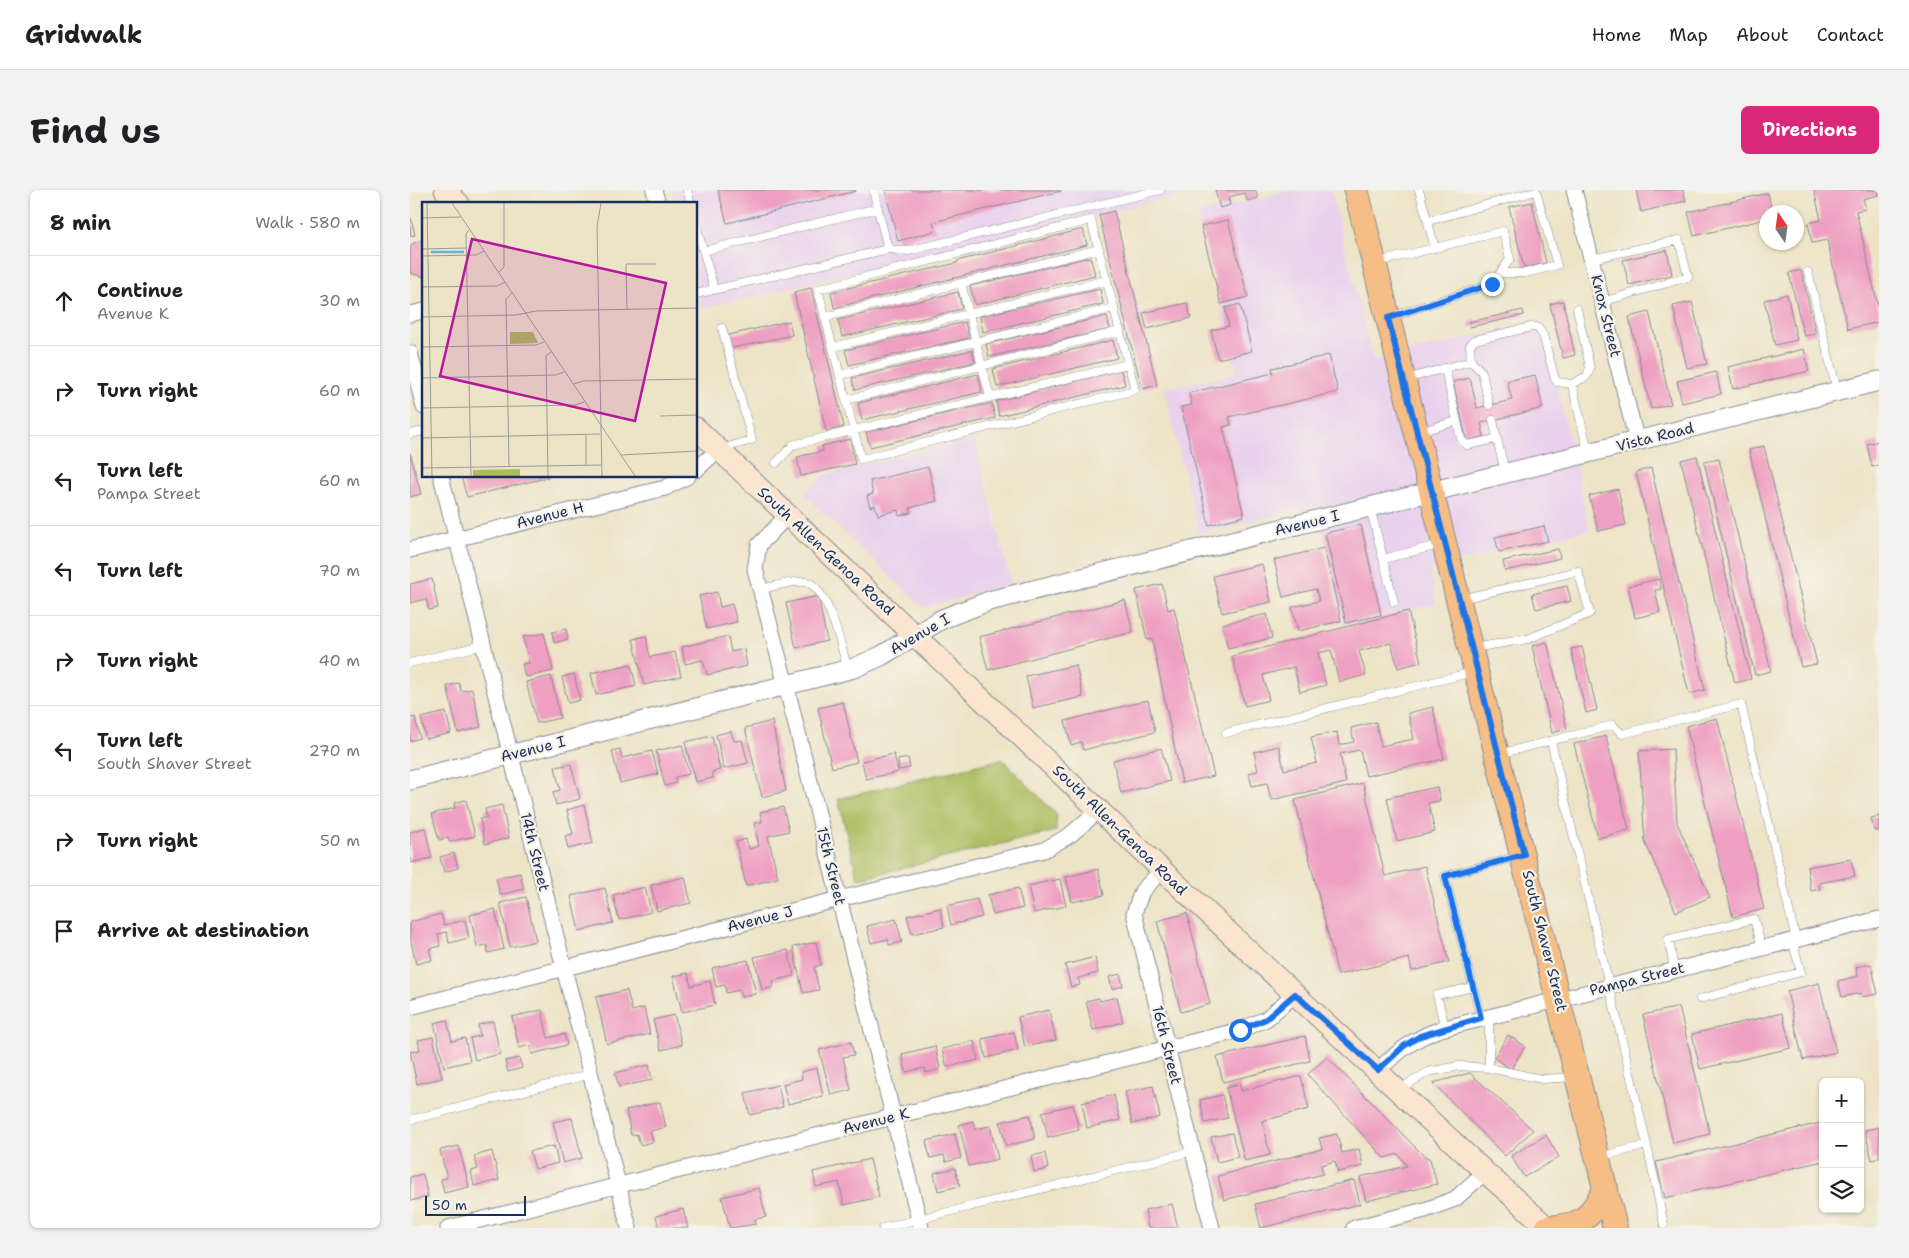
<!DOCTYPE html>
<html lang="en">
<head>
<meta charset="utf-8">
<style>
  :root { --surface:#fff; --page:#f2f2f2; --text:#202124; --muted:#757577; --line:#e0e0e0; --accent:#db2777 }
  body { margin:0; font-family:"Shantell Sans",sans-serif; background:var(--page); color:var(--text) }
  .controls { position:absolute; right:15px; bottom:15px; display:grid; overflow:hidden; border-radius:8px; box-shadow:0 1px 4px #0004 }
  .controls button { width:45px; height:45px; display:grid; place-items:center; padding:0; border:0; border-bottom:1px solid var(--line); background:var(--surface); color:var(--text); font:25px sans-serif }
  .compass { position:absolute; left:1349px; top:15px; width:45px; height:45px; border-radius:50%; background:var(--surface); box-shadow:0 1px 4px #0004; rotate:347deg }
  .scale { position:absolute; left:15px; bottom:12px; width:101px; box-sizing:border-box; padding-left:5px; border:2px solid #1b2f5e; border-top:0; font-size:14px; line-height:18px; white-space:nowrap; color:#1b2f5e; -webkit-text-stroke:4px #f7f3e8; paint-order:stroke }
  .stop { position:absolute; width:15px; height:15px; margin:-11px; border:4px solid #1a73e8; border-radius:50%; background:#fff }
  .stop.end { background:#1a73e8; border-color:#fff; box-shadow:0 1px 5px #0008 }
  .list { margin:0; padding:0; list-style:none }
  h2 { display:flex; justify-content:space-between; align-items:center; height:65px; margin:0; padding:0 20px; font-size:21px }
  h2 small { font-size:16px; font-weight:400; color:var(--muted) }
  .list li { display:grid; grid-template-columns:32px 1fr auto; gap:15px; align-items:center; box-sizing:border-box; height:90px; padding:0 20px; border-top:1px solid var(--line) }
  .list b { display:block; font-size:19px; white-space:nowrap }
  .list p { margin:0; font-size:16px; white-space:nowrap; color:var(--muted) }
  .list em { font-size:16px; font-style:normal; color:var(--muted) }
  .icon { flex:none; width:28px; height:28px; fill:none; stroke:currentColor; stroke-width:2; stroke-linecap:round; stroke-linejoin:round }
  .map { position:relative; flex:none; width:1469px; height:1038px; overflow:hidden; border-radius:8px }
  header { display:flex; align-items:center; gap:30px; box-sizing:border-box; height:70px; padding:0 25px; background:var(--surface); border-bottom:1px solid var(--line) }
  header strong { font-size:24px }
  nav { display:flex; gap:28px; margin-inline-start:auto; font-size:18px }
  .intro { display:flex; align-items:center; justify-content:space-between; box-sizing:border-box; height:120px; padding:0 30px }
  h1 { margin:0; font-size:35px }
  .button { padding:12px 22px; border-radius:8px; background:var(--accent); color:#fff; font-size:18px; font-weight:700 }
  main { display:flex; gap:30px; padding:0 30px }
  aside { flex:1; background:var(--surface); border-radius:8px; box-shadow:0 1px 4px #0004 }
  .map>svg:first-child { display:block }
  .built { fill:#e9d1ed }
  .garden { fill:#acbc5f; stroke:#64765e }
  .building { fill:#efa0c2 }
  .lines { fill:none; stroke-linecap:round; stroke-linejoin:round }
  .service-casing { stroke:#848a92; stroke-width:9 }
  .minor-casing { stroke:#848a92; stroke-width:17 }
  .tertiary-casing { stroke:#848a92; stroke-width:21 }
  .secondary-casing { stroke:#848a92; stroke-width:23 }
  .primary-casing { stroke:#848a92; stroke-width:26 }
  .service { stroke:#fff; stroke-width:8 }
  .minor { stroke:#fff; stroke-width:15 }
  .tertiary { stroke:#fff; stroke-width:19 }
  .secondary { stroke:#fbe5cf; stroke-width:21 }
  .primary { stroke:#f6be87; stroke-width:24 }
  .route { stroke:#1a73e8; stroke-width:6 }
  .labels { text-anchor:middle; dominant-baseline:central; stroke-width:4.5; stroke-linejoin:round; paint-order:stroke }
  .street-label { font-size:15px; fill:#1b2f5e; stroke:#f7f3e8 }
  .inset-river { fill:none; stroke:#64b3de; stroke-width:2.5 }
  .inset-road { fill:none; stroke:#999c9d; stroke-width:1 }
  .view { fill:#b5179e; fill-opacity:0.15; stroke:#b5179e; stroke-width:2.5 }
  .inset-edge { fill:none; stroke:#1b2f5e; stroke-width:2.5 }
</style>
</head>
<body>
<header>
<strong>Gridwalk</strong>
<nav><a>Home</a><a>Map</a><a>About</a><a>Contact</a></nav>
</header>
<div class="intro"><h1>Find us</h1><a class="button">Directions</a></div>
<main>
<aside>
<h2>8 min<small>Walk · 580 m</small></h2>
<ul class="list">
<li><svg class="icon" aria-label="ahead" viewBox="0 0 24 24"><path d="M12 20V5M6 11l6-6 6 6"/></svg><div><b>Continue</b><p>Avenue K</p></div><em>30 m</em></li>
<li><svg class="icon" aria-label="right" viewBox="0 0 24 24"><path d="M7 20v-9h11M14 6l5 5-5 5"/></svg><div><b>Turn right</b></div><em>60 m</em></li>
<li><svg class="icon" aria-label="left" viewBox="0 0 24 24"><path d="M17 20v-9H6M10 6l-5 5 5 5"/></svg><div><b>Turn left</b><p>Pampa Street</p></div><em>60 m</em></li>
<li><svg class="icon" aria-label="left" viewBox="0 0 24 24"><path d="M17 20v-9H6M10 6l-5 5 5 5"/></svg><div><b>Turn left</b></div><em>70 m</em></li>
<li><svg class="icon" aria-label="right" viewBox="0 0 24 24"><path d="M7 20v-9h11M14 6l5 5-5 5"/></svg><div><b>Turn right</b></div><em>40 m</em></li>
<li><svg class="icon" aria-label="left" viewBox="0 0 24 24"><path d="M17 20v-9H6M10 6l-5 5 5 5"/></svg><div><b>Turn left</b><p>South Shaver Street</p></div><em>270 m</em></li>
<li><svg class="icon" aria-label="right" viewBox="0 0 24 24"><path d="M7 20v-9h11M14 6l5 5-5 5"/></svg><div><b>Turn right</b></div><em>50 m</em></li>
<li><svg class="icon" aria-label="arrive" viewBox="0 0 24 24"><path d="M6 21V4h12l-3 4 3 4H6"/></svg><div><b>Arrive at destination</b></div></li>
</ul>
</aside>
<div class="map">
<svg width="1469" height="1038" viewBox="0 0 1469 1038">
  <rect width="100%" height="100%" fill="#f7f3e8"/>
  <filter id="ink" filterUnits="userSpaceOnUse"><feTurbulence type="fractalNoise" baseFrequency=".02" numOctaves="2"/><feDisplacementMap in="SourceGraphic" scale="10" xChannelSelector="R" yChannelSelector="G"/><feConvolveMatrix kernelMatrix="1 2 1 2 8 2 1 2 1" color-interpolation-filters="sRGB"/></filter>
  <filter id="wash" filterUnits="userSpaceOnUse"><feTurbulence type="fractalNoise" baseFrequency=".0096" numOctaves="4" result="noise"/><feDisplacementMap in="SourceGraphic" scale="20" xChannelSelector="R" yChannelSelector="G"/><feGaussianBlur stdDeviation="1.12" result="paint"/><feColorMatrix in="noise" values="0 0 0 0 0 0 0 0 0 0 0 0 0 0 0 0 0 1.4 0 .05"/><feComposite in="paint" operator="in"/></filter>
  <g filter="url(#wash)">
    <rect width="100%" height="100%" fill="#ede4c7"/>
    <path class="built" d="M262,0H793L290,119L286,101V14H265Z
      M883,0H921L963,171L1132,130L1180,339L1019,379L1026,414L933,435L907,316L789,343L754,199L827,183L788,24Z
      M564,248L601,393L514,418L394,304L414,285Z"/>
    <path class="garden" d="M592,569L647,625L646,641L448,689L428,609Z"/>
    <g id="blocks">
      <path class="building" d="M308,0H446V1L317,33Z
        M475,0H651V1L523,32L525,41L488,51Z
        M805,0H845L848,8L837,11L835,3L818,7L820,15L810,18Z
        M1226,0H1273L1276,11L1231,22Z
        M1404,0H1469V5L1453,9L1456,19L1446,21L1469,120V132L1438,139L1417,50L1402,53L1398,33L1411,30Z
        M1358,3L1362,22H1356V29L1284,46L1278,22Z
        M1122,12L1136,73L1114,78L1099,17Z
        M704,21L747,195L732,199L689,25Z
        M1,28L5,45L0,46V29Z
        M818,30L838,107L811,114L791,36Z
        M673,39L677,55L424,118L421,102L547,73V71Z
        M8,51H14V87L0,83V56Z
        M1257,60L1262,85L1219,95L1213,70Z
        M680,67L685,85L565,115L560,96Z
        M1391,80L1406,144L1394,146L1379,83Z
        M401,98L434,237L416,241L384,102Z
        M690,99L693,114L573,142L570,126Z
        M548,102L552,119L432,147L428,130Z
        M1377,104L1387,150L1365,155L1354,110Z
        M1153,111L1165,165L1153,168L1140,114Z
        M1282,112L1297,174L1277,178L1263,116Z
        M777,113L781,128L737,139L733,123Z
        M830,114L842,161L808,169L801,140L819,136L815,118Z
        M1113,120L1114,125L1060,137L1059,132Z
        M1239,122L1261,214L1241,219L1219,127Z
        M697,126L700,139L579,167L576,154Z
        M379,131L382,145L318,159L315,146Z
        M555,132L559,148L439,175L435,160Z
        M703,150L707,168L587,197L583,179Z
        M1394,159L1399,181L1323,199L1318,177Z
        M562,160L565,172L445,200L442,188Z
        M919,165L928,202L819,227L821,235L813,237L834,326L799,335L771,217L782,215L779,203L863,183L862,178Z
        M711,180L715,195L589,226L586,211Z
        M1306,182L1311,204L1272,213L1267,191Z
        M568,184L572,202L452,230L448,213Z
        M1125,185L1133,218L1071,233L1074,247L1057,251L1043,192L1060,188L1067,218L1102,210L1097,191Z
        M582,213L585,228L460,257L456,242Z
        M440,249L445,274L391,286L387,267L413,261L412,256Z
        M1469,251V275L1462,277L1457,254Z
        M1354,256L1407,474L1391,477L1339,260Z
        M0,263L11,304L0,307Z
        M1287,266L1341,489L1325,493L1271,270Z
        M1309,269L1361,481L1345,485L1294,272Z
        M518,277L527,311L500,318L501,323L489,326L488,320L468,325L465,315L460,317L457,306L463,304L460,291Z
        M1241,278L1295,500L1279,504L1226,282Z
        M51,286H140V287L57,307Z
        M1208,299L1216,335L1188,341L1179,306Z
        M951,335L971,425L936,433L915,343Z
        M1134,336L1138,351L1089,362L1085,347Z
        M914,358L931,431L888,441L882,417L909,411L906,399L873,407L864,370Z
        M1148,359L1150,368L1095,381L1093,371Z
        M852,374L861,412L812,423L803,386Z
        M22,389L28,418L19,420L16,409L0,413V394Z
        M1249,389L1251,399L1245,400L1250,422L1225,428L1218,396Z
        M752,394L758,420L764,418L804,586L772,593L742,449L737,450L726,400Z
        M1157,396L1161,411L1126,419L1122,404Z
        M307,402L310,417L322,414L327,432L297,439L289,406Z
        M408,406L417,451L386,458L376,413Z
        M715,410L723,442L578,480L569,447Z
        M998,421L1011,472L988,478L981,453L949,461L956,485L929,492L921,460L908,463L916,495L890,502L884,477L853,485L859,510L835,516L822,466Z
        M857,424L862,448L818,458L812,434Z
        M156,439L158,449L144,453L142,442Z
        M134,443L143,481L115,487L112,474L119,473L113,447Z
        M236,446L240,467L265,462L271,486L234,495L223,449Z
        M318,446L321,462L334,459L337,476L297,485L293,470L275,474L272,457Z
        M1137,452L1157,539L1142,543L1122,456Z
        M1172,457L1187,520L1176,523L1161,459Z
        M221,474L226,496L186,505L181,483Z
        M666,475L673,507L623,518L616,486Z
        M164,484L170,510L158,513L152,487Z
        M141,486L150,528L127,533L116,492Z
        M49,493L51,501L62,499L71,537L48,543L37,496Z
        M738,510L745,542L673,560L671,552L661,555L655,531Z
        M433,512L447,572L422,578L408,518Z
        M1023,517L1034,569L956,586L950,560L930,564L936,593L861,610L857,593L842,596L839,583L848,581L844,562L869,556L874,580L907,573L901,547L927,542L929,555L944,552L941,538L966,532L971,556L1004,549L998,523Z
        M36,522L41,543L16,549L11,528Z
        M5,527L10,548L0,551V528Z
        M1307,528L1354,719L1323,727L1276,536Z
        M362,531L376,601L352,607L335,538Z
        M321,541L324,551L332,550L338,573L314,579L306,545Z
        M302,546L310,580L302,582L303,588L285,592L275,552Z
        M1196,546L1219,640L1188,648L1164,554Z
        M272,555L279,584L265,587L266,593L255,596L246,561Z
        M751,558L760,591L711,603L703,570Z
        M210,559L212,568L242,561L248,584L210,593L202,561Z
        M1263,559L1267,633L1300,707L1266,722L1235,652L1229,561Z
        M484,564L488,582L456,589L452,571Z
        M498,568L500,578L489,580L488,570Z
        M161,574L170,609L146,615L143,602L150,600L145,577Z
        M953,593L975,686L1015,676L1039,772L1002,781L999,768L928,785L885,610Z
        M1027,597L1030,611L1018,613L1025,642L987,651L977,608Z
        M56,610L65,646L39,652L38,647L29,650L22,624L45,618L44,613Z
        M92,615L99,648L75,654L70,629L77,627L75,619Z
        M174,615L183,653L158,659L155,646L163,644L157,620Z
        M373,617L379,641L358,646L368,688L336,696L326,652L336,649L339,659L349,656L344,633L352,632L350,622Z
        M1469,626V640L1464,641L1461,628Z
        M15,638L22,668L0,673V642Z
        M44,663L48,678L34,682L30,667Z
        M1441,669L1445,686L1409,693L1410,699L1401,701L1397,677Z
        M688,679L694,705L662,712L656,687Z
        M110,683L114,699L90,705L86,688Z
        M275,687L281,713L247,721L241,695Z
        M650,689L656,716L624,723L618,696Z
        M235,697L241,722L209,730L203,705Z
        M195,698L203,733L169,741L161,706Z
        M608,698L613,718L583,725L578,705Z
        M116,707L126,751L100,757L90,713Z
        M567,709L572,727L541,735L537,716Z
        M530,718L534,737L502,744L497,726Z
        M85,719L94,759L78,763L77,755L67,757L60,725Z
        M777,723L800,814L771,822L747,731Z
        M31,724L34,735L55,730L59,748L39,753L37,742L28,744L30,756L19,759L22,770L6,774L0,747V732Z
        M486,729L492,752L479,755L478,749L461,753L457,736Z
        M406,752L411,775L404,777L409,800L393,803L383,757Z
        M378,760L384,786L363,791L364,797L352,800L344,767Z
        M685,767L688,783L668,788L670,795L661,797L655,775Z
        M338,770L346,804L331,807L330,800L316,803L315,795L306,797L302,778Z
        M1461,774L1468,804L1452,807L1451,803L1432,807L1428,791L1448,786L1446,777Z
        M278,783L281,796L300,791L305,815L272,822L263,786Z
        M710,784L713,796L702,799L699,787Z
        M1409,793L1426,862L1393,870L1377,801Z
        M217,800L222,821L234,818L240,844L197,854L186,807Z
        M707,807L713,832L683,840L676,811L689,808L690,811Z
        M1269,817L1300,944L1263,953L1233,825Z
        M132,820L138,848L154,844L157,855L122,864L120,855L109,858L102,827Z
        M639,820L646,850L615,857L608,827Z
        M1372,823L1381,858L1290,879L1282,844Z
        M264,825L272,855L251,860L243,830Z
        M37,830L42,851L55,848L60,871L34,877L24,833Z
        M83,831L90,864L65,870L60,848L70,846L68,835Z
        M604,842L608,860L576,868L572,849Z
        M1098,845L1115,856L1101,879L1084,868Z
        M895,846L900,871L813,892L807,867Z
        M23,847L32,888L7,894L0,862L10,860L8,850Z
        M564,851L568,870L537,877L532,859Z
        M441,852L444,865L433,867L441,900L421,905L409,860Z
        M525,856L530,879L516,883L515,878L496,882L492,864Z
        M917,867L1013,965L1020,969L1027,994L956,1011L950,987L997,976L988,964L974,968L899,886L898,884Z
        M109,868L112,878L98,882L95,871Z
        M239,875L242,890L209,897L205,883Z
        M407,878L413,906L378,914L373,894L392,889L391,882Z
        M1060,883L1123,940L1095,966L1023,893Z
        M891,886L899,919L852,931L860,965L835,971L816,898L830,894L831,901Z
        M368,895L373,917L340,925L335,903Z
        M743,896L750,927L722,934L715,902Z
        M704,905L710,930L677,938L672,913Z
        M812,905L818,928L795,933L790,910Z
        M250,912L256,937L240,941L243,952L230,955L227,944L221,945L216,920Z
        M663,915L669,940L638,948L632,922Z
        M620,925L625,949L596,956L590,932Z
        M162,928L172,968L153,973L143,932Z
        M563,931L565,939L580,936L588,969L559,976L549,935Z
        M1410,933L1413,971L1255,1008L1246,972Z
        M1469,937V968L1462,970L1455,940Z
        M822,943L828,967L807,972L801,947Z
        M545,944L551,968L536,972L534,965L520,968L516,951Z
        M927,944L932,963L949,959L953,976L928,982L925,971L911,975L913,984L814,1010L808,986L912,959L909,948Z
        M1136,945L1149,967L1114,987L1101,966Z
        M49,956L59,997L34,1003L31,989L37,988L30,960Z
        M144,956L148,973L125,979L120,961Z
        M82,961L89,990L64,996L61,981L68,979L64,966Z
        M635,963L638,979L624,982L621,966Z
        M460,969L469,1007L434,1015L429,992L406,997L403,982Z
        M545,978L550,996L528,1001L524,983Z
        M13,984L18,1007L0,1011V987Z
        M944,990L950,1014L851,1038L845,1014Z
        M349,998L356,1027L345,1029L346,1034L320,1038L312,1007Z
        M762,1014L768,1038H738L735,1020Z
        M273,1019L278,1038H249L246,1026Z"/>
    </g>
  </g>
  <g filter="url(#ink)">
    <use href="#blocks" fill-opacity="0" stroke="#848a92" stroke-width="1"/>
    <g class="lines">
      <g class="service-casing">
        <path id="service" d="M277,0L281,14
          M463,0L478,59
          M1009,0L1025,58
          M681,30L725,200L451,269L408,99Z
          M1018,31L1126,1L1147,75L1115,83H1090
          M286,35L304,99
          M293,61L468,18
          M1181,69L1269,50L1278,87L1192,112
          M968,72L1093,41L1100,69L1082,94L980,127
          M1398,82L1427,201
          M551,93L580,207
          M286,104L478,59L498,61L750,0
          M1167,119L1180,178L1177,186L1162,194L1178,261
          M415,127L689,59
          M423,157L697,90
          M1061,171L1072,182L1079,215
          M1035,178L1051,249L1057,255L1087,249L1095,282
          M430,185L704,118
          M996,189L1061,171L1060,155L1065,150L1121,137H1127L1133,145L1145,189L1147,192L1162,194
          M436,210L710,141
          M1083,230L1087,249
          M1008,242L1047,231
          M0,244L14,241
          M311,259L342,250L312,138
          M366,273L383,255L718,174
          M960,317L984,412
          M973,369L1032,354
          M350,399C364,397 382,390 396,392C418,396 432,460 438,480
          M1051,409L1168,381L1180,423L1118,449L1063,458
          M0,473L73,455
          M816,543L1063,482
          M1141,551L1237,955L1189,967
          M1089,564L1203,535L1212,544L1331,514L1386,750
          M1264,780L1259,749L1344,729L1352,758
          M1290,809L1391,782L1382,750
          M1079,826V878
          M1071,828L1035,686L1109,666
          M1035,838L1027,805L1063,797
          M990,899L1018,882L1049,876L1079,878L1132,889L1164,887
          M0,930L181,884
          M1237,955L1254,1035
          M473,1038L784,961"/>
      </g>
      <g class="minor-casing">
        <path id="minor" d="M244,0L248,14
          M1164,0L1227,252
          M0,124L14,121
          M0,163L14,217
          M286,280L309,259
          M31,286L219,1038
          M378,325L349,355L345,379L376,495L511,1038
          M0,360L255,298L278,286
          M752,680L732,701L724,723L802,1038
          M0,817L429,709L634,660L660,645L689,620
          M968,880C988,862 1004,848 1031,839L1469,729
          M38,1038L830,840L856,829L885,804
          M944,1038L1015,1020L1045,1009L1075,982"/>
      </g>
      <g class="tertiary-casing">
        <path id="tertiary" d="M0,590L444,478L471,466L532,429L579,411L1469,191"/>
      </g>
      <g class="secondary-casing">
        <path id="secondary" d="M35,0L49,14
          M286,238L752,680L1075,982L1138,1038"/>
      </g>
      <g class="primary-casing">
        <path id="primary" d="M946,0L1205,1038
          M1137,1038C1176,1035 1176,1030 1196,999"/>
      </g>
      <use href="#service" class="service"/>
      <use href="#minor" class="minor"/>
      <use href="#tertiary" class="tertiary"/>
      <use href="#secondary" class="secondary"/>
      <use href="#primary" class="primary"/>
    </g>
  </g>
  <g class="lines" filter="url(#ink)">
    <path class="route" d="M830,840L856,829L885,804L968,880L994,856L1010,846L1071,828L1035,686L1114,665L978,128L1082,94"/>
  </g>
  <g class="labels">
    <g class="street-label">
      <text transform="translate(1196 126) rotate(76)">Knox Street</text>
      <text transform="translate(1245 247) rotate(-14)">Vista Road</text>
      <text transform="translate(140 325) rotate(-14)">Avenue H</text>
      <text transform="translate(897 333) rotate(-14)">Avenue I</text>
      <text transform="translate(416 361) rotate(43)">South Allen-Genoa Road</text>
      <text transform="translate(510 444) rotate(-30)">Avenue I</text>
      <text transform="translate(123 559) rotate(-14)">Avenue I</text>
      <text transform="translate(710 640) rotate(44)">South Allen-Genoa Road</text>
      <text transform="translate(125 662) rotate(76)">14th Street</text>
      <text transform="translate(421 676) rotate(76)">15th Street</text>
      <text transform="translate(350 729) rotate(-14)">Avenue J</text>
      <text transform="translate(1135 751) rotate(76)">South Shaver Street</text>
      <text transform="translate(1227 789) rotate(-14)">Pampa Street</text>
      <text transform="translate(757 855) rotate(76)">16th Street</text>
      <text transform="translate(466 931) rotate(-14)">Avenue K</text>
    </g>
  </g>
  <g transform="translate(12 12)">
    <rect width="275" height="275" fill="#ede4c7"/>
    <path d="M88,130H111L116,141L88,142ZM98,267V274H51V268Z" fill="#acbc5f"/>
    <path class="inset-river" d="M9,50H42"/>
    <path class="inset-road" d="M5,1L10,274M30,1L213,274M179,1L175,25L180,274M0,16L39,15M47,28L44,32L49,274M0,47L44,46M0,54L54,53L62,49M76,71L82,65V1M0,85L75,84L83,80M205,107L204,62H234M0,115L94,113L114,109L275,106M0,145L114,143L122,140M0,176L134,173L142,170M152,182L161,179L275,177M0,206L153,203L162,200M238,214L275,213M164,233V263M0,236L178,232M199,253L275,249M87,264L84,97L90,91M0,266L179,263M126,274L124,154L129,150"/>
    <path class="view" d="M50,37L244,81L213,219L18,174Z"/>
    <rect width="275" height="275" class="inset-edge"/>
  </g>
</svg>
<div class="controls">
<button>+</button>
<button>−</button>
<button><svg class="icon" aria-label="layers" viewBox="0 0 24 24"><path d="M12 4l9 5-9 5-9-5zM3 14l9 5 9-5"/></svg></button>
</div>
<svg class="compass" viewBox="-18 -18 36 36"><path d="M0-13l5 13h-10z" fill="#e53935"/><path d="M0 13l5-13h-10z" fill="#757577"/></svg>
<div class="scale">50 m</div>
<div class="stop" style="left:830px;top:840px"></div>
<div class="stop end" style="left:1082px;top:94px"></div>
</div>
</main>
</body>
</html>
